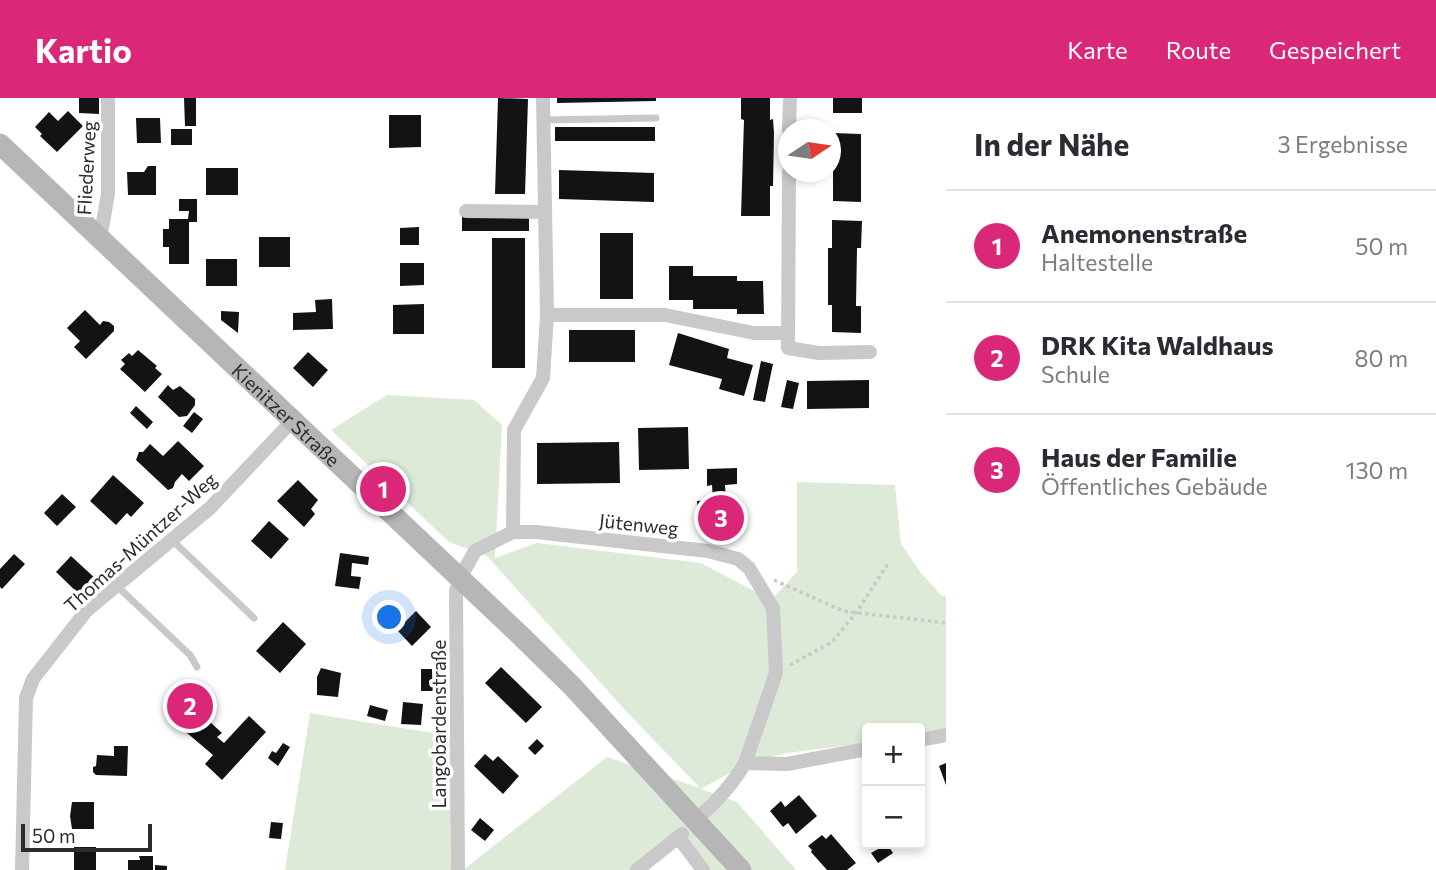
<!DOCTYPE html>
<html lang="de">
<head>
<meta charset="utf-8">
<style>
  :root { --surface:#fff; --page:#f2f2f3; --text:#2b2b33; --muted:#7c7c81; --line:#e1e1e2; --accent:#db2777 }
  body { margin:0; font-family:Commissioner,sans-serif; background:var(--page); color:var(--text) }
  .controls { position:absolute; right:21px; bottom:21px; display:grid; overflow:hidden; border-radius:7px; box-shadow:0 4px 10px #0003 }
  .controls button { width:63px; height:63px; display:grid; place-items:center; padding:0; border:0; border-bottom:2px solid var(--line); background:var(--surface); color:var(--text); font:35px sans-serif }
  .compass { position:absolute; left:778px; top:21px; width:63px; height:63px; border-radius:50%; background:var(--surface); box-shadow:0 4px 10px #0003; rotate:77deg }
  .scale { position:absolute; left:21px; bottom:18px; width:131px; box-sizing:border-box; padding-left:7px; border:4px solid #2c2c2c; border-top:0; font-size:19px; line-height:24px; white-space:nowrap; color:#2c2c2c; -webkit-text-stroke:5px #fff; paint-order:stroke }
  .you { position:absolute; left:390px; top:520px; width:24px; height:24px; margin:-18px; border:5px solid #fff; border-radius:50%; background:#1a73e8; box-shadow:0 0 0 10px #1a73e833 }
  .badge { display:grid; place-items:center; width:46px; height:46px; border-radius:50%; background:var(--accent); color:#fff; font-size:23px; font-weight:700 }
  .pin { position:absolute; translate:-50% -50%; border:4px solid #fff; box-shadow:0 2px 7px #0006 }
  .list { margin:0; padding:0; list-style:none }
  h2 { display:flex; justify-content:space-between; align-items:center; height:91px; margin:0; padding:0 28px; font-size:30px }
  h2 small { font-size:23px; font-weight:400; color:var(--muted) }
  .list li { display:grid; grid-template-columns:46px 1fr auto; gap:21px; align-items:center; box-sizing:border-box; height:112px; padding:0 28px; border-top:2px solid var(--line) }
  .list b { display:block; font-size:26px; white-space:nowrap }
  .list p { margin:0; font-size:23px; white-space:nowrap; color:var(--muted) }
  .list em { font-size:23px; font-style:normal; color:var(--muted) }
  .map { position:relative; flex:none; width:946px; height:772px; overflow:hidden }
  header { display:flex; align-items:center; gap:42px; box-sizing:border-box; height:98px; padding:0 35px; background:var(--accent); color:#fff }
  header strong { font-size:33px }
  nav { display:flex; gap:38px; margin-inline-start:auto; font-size:24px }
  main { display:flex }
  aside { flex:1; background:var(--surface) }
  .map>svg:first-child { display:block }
  .green { fill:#ddead8 }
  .building { fill:#131313 }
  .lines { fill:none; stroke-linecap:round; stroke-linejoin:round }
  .path { stroke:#c9c9c9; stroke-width:3.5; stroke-dasharray:3.5 3.5; stroke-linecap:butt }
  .lane { stroke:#c9c9c9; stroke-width:7 }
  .street { stroke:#c9c9c9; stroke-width:14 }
  .secondary { stroke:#b6b6b6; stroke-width:21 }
  .labels { text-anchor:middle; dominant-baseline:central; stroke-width:7; stroke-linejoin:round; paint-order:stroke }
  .street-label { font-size:19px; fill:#2c2c2c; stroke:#fff }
</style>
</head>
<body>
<header>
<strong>Kartio</strong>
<nav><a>Karte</a><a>Route</a><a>Gespeichert</a></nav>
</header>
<main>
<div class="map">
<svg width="946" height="772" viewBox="0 0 946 772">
  <rect width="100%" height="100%" fill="#fff"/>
  <path class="green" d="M387,297L474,302L502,327L495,460L537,445L701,465L771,502L797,474V384L895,387L901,446L921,475L942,498H946V634L920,637V630H867V645L787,655L749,664L701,691L737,704L796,772H703L679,740L637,772H463L607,659L700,690L625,612L487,458L449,444L331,332Z
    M310,615L457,639L458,772H285Z"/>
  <path class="building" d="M79,0H99V16L79,15Z
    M184,0H196V28H185Z
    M498,0L528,1L525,96H495Z
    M557,0H656V3L557,5Z
    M741,0H770V22L773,21L774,35L773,88H770V118H741L744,22L741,21Z
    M833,0H862V15H833Z
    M68,13L83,28L57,54L40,38L42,36L35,29L49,14L58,23Z
    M389,17H421V49L389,50Z
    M136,20H160L161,45H137Z
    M555,29H655V43H555Z
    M171,31H192V47H171Z
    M833,35L861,36V104L833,103Z
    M148,68H156V97H128L127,74H144Z
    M206,70H238V97H206Z
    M559,72L654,75V104L559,101Z
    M179,101H197V124H189V166H169V149H163V131H169V121H188L189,113H179Z
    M462,118L529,119V133H462Z
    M832,122L862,123L861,150H857L856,208H861V235L832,234V207H828V150H832Z
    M419,129V147H400V130Z
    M600,135H633V201H600Z
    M259,139H290V169H259Z
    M492,140H525V270H492Z
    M206,161H237V188H206Z
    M400,165H424V187L400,188Z
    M669,168H693V178H737V183H763L764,216H737V211H693V202H669Z
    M332,201L333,231L293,232V215L316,214L315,202Z
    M424,206V236H393V207Z
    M85,212L100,227L103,223L109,224L114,228V233L86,261L74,249L80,243L67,230Z
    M221,213L239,214L238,235L221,222Z
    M569,232H635V264H569Z
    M678,235L729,251L727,260L753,267L744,298L719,291L722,281L669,267Z
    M138,252L157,268L155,270L162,276L145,294L120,271L125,266L121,262L129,255L132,258Z
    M308,254L328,272L313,289L293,270Z
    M761,263L773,266L765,304L753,302Z
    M787,282L799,285L793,311L781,309Z
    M869,282V310L807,311V283Z
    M168,287L173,292L180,288L195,301V307L187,318L179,319L158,299Z
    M136,308L153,324L147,331L130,315Z
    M194,314L203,321L192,335L183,328Z
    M688,329L689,371L639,372L638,330Z
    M178,343L204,368L189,383L182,376L175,384L173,390L168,392L136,362L139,354H143L150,346L163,358Z
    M619,344L620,385L537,386V345Z
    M737,370V386L725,387L726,402L732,401L733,434L699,435L697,403L713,402L712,387L707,388V371Z
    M113,377L144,405L131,419L127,415L116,427L90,403Z
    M298,382L318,402L311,411L315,416L304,429L277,403Z
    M62,396L76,409L57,428L44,415Z
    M269,423L289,441L271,461L251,443Z
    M340,455L369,459L368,467L352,465L351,478L361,479L359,491L335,488Z
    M14,456L25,466L2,491L0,489V471Z
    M71,458L97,482L81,498L56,474Z
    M416,513L431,529L412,548L397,532Z
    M283,524L306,546L280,575L256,553Z
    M501,569L542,609L526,625L485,585Z
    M321,570L341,575L338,599L317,597V579Z
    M421,571H432L433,593H421Z
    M403,604L423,606L421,627L401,626Z
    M370,607L388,612L385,623L367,618Z
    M196,611L222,635L217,639L224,645L249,618L266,634L222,682L205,666L213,657L180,629Z
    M537,641L544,648L535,657L528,650Z
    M283,645L290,649L278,668L268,660L272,653L276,655Z
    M114,648H128L127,678L96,677L93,674V669L96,668L97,657L114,658Z
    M485,656L493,663L498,658L519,678L503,696L474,668Z
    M946,665V687L939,668Z
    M799,697L817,718L796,736L788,725L783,729L770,713L781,703L785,709Z
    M72,704H94V731H72L70,718Z
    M480,720L494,732L485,743L471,732Z
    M271,724L283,725L281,741L269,740Z
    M831,736L856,765L847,772H827L811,754L812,752L808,748L822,737L826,741Z
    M887,746L893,755L878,765L871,755Z
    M74,749H96V772H74Z
    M139,758H153V772H128V762H140Z
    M155,767L167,768V772H155Z"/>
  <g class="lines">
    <path class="path" d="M774,482L843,513L946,525
      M790,567L832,544L856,515L889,464"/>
    <path class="lane" d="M544,22L656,20
      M172,442L254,520
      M117,488L190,557L197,569"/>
    <path class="street" d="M789,32L790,0
      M789,74L788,250L819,255L870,254
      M466,113L545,114
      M100,141L108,96V0
      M547,217H665L754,235H787
      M513,434L514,332L543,280L547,217L543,0
      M920,642L946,637
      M695,723C714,706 732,688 745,665L787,666L867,651
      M679,740L703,772
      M22,772L26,600L33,581L87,512L210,410L294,321
      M458,772L456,493L460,480L475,453L513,434H536L708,453L738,461L749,470L773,510L776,575L745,665
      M637,772L682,736"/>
    <path class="secondary" id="s1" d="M0,46L519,536L572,588L741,772"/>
  </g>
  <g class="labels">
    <g class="street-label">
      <text transform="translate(86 70) rotate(-87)">Fliederweg</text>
      <text stroke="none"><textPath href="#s1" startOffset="394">Kienitzer Straße</textPath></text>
      <text transform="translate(639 426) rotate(6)">Jütenweg</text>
      <text transform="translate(140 444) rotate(-42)">Thomas-Müntzer-Weg</text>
      <text transform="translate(438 626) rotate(-90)">Langobardenstraße</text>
    </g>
  </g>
</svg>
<div class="controls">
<button>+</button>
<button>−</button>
</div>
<svg class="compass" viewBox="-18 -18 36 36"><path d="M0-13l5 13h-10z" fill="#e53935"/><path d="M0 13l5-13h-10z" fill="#7c7c81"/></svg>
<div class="scale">50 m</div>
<div class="you"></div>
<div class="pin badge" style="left:383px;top:391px">1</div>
<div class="pin badge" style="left:190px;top:608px">2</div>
<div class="pin badge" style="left:721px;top:420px">3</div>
</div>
<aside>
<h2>In der Nähe<small>3 Ergebnisse</small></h2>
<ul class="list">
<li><span class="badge">1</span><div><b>Anemonenstraße</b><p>Haltestelle</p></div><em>50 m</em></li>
<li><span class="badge">2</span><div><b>DRK Kita Waldhaus</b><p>Schule</p></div><em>80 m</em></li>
<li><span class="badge">3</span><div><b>Haus der Familie</b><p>Öffentliches Gebäude</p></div><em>130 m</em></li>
</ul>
</aside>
</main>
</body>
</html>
